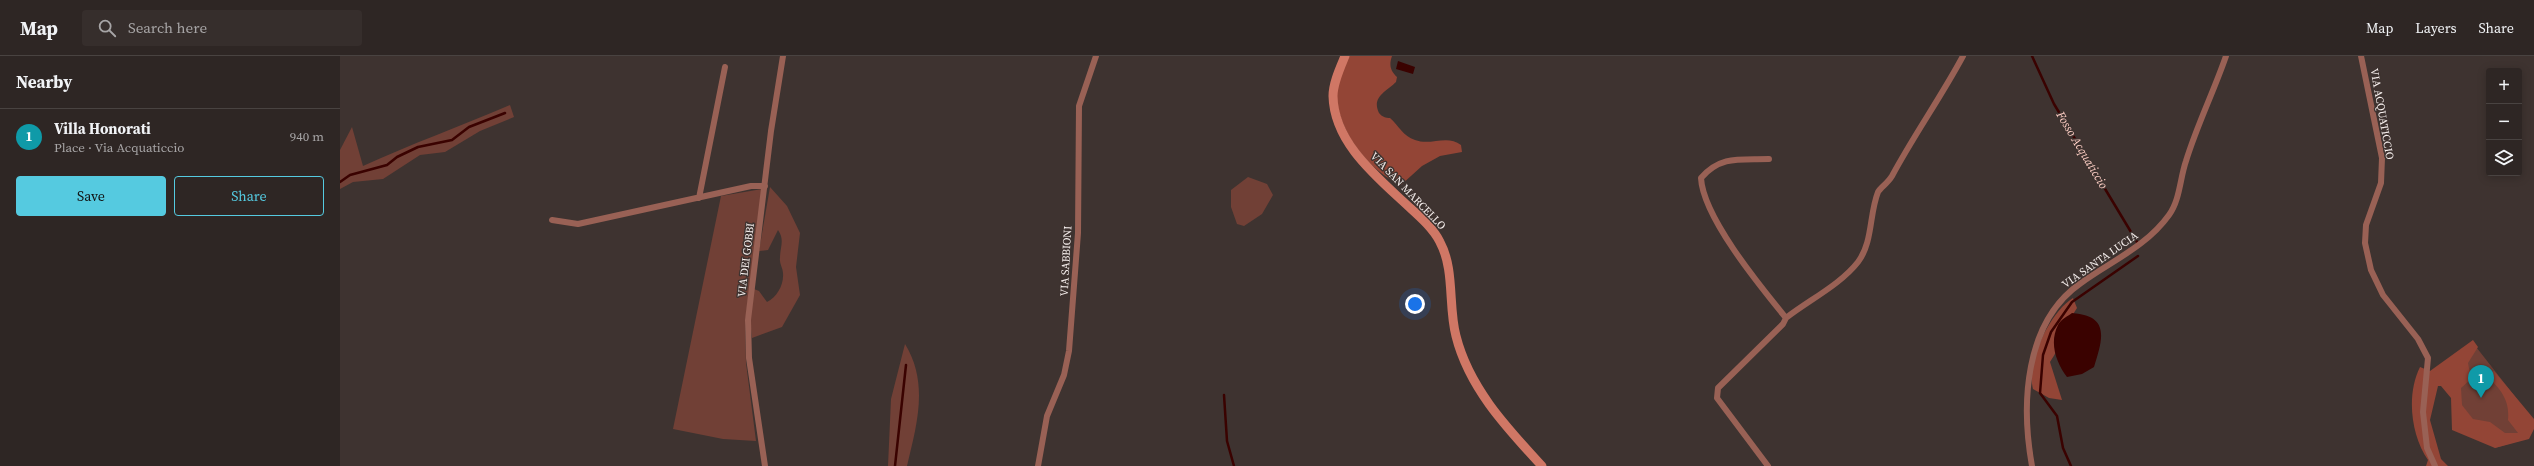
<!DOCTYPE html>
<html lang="en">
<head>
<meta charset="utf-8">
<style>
  :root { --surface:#2e2624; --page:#362e2c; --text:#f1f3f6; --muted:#a7a5a6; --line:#494341; --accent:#55cae0 }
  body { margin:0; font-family:"Source Serif 4",serif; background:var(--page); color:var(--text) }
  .controls { position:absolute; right:12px; top:12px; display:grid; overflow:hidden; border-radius:4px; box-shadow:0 2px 10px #0003 }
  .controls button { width:36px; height:36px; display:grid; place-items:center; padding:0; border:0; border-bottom:1px solid var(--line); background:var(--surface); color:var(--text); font:20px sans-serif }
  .you { position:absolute; left:1075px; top:248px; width:14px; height:14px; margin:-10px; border:3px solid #fff; border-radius:50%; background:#1a73e8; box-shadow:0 0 0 6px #1a73e833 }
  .badge { display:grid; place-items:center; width:26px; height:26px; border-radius:50%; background:var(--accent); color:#fff; font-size:13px; font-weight:700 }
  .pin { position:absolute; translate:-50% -33px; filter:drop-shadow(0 1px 2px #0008) }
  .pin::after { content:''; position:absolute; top:21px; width:14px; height:12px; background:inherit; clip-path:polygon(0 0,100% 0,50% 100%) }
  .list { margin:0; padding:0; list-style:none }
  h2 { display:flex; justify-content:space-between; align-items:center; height:52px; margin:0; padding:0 16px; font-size:17px }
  h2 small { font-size:13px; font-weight:400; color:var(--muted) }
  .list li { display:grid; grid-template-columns:26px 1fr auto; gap:12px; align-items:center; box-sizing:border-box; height:56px; padding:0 16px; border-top:1px solid var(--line) }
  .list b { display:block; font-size:15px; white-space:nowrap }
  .list p { margin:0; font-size:13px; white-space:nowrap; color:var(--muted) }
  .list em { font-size:13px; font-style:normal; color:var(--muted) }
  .actions { display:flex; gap:8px; padding:12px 16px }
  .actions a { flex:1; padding:9px 0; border:1px solid var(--accent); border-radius:4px; text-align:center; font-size:14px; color:var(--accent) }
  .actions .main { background:var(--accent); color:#111 }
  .icon { flex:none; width:22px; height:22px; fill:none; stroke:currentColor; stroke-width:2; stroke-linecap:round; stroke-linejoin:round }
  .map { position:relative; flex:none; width:2194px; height:410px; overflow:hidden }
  header { display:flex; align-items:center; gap:24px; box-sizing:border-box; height:56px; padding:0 20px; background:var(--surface); border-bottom:1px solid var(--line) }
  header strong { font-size:19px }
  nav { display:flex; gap:22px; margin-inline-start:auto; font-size:14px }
  .search { width:280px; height:36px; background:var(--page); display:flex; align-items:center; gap:10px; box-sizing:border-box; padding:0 14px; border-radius:4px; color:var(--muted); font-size:15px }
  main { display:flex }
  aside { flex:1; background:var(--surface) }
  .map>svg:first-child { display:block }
  .green { fill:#714036 }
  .forest { fill:#934536 }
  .water { fill:#3a0200 }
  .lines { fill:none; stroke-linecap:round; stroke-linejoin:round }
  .stream { stroke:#3a0200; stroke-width:2.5 }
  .street { stroke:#996155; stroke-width:6 }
  .secondary { stroke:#d07765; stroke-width:9 }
  .labels { text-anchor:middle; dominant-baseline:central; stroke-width:3; stroke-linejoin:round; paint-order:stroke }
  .street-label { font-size:11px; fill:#f5eeec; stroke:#3e3330 }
  .water-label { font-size:12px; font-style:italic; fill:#fdcec4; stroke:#3e3330 }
</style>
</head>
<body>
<header>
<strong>Map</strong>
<div class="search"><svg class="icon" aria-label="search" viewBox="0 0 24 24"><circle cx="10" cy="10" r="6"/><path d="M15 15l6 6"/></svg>Search here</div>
<nav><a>Map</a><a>Layers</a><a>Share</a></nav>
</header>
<main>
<aside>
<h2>Nearby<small></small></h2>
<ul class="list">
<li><span class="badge" style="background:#0f9aa8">1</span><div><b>Villa Honorati</b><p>Place · Via Acquaticcio</p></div><em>940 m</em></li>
</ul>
<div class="actions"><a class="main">Save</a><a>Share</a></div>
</aside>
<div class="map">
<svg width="2194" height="410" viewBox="0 0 2194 410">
  <rect width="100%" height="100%" fill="#3e3330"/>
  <path class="green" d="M170,49L174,61L140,75L105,96L80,99L43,123L13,126L0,133V94L12,71L23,110C71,88 121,70 170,49Z
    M908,121L927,128L933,139L922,158L904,170L897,168L891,151V134Z
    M430,131L447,150L460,177L456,211L460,239L442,271L412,282L410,265L414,233L419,235L427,246C437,241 444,229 443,217C443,212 439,207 440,202C440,191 445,184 438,174L428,194L419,195Z
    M422,133L405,268L406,307L416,385L383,383L333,373L381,140Z
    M2133,287L2191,361L2182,384L2155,392L2094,314Z
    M565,288C589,327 577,368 567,410H548L551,343Z"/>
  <path class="forest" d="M1008,0H1052C1049,9 1050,14 1057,21L1056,26C1047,35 1031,41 1039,57C1042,61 1046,62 1050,62C1059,70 1063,80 1075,84C1091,90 1107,78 1121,89L1122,96L1100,100L1082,110L1061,129C1028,115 993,69 997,32C998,22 1004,10 1008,0Z
    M1733,242L1737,252C1725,269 1722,289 1710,306L1722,344L1709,342L1693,333C1686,306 1710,256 1733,242Z
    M2133,284L2138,291L2128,307L2131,323L2121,332L2122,349L2133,363L2150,366L2165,377H2178L2168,364C2170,343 2160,333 2146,319L2154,315L2194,363V373L2189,383L2155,392L2112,374L2111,342L2101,330H2098L2090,364L2101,403L2108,410H2086L2088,404C2071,379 2066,339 2080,311L2090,315Z"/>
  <path class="water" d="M1058,5L1075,11L1073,18L1056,13Z
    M1732,257C1770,260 1763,282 1754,311L1742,318L1727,321C1716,306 1709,287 1718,269C1720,264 1728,260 1732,257Z"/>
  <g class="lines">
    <path class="stream" d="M1692,0L1714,48L1797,186
      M0,126L10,119L47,109L57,101L78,91L112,84L129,71L165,57
      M884,339L887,385L894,410
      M555,410L566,309
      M1731,410L1723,392L1717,360L1700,337L1703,299L1711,276L1732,246L1798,200"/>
    <path class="street" d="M2021,0L2042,102L2041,127L2026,169L2025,187L2031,214L2043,239L2078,283L2088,302L2083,356L2087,392L2095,410
      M359,142L385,11
      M212,164L238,168L411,130H425
      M1446,262C1469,244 1500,229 1518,206C1533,186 1529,159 1538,136C1541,131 1548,127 1552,120C1574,79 1601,41 1623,0
      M425,410L409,302L408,264L431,75L443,0
      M698,410L707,360L724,319L729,295L738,177L739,50L756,0
      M1428,410L1377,342L1378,332L1443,268L1446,262C1420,230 1363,161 1361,122C1381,99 1401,104 1429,103
      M1692,410C1681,349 1684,266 1741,227C1771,205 1806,191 1829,159C1840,144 1840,122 1846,105C1857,69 1874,35 1886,0"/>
    <path class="secondary" d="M1005,0C1000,12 993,27 993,40C994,87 1037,121 1068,150C1079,160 1093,172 1100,186C1115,214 1108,250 1116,280C1129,332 1167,372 1202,410"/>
  </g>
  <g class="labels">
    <g class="street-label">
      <text transform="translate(2042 58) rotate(80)">VIA ACQUATICCIO</text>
      <text transform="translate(1068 135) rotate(46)">VIA SAN MARCELLO</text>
      <text transform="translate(406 204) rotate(-83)">VIA DEI GOBBI</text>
      <text transform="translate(1760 204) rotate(-35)">VIA SANTA LUCIA</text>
      <text transform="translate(726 205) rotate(-87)">VIA SABBIONI</text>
    </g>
    <g class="water-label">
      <text transform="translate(1742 94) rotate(59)">Fosso Acquaticcio</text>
    </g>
  </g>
</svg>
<div class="controls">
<button>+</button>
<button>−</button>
<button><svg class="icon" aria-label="layers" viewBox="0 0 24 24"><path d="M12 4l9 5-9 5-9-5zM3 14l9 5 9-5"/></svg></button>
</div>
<div class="you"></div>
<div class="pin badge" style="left:2141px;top:342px;background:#0f9aa8">1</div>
</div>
</main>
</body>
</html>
